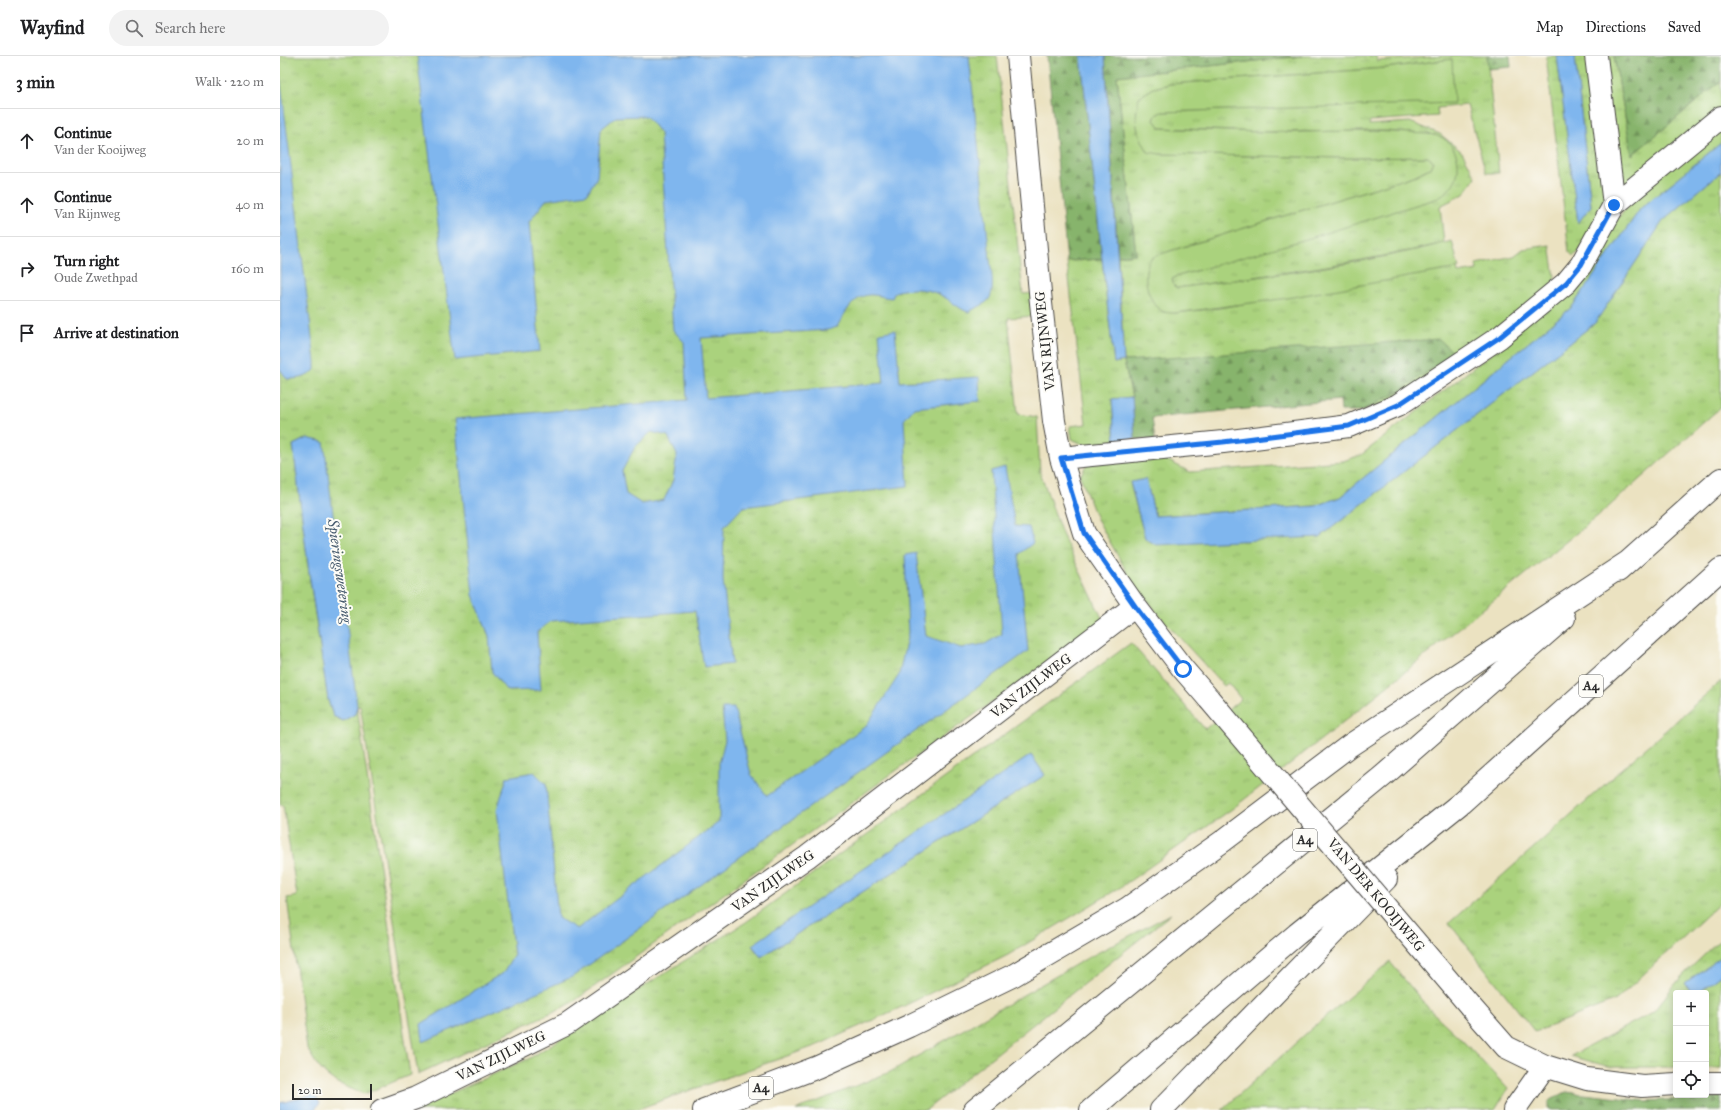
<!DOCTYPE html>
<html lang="en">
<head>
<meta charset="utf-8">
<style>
  :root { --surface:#fff; --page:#f2f2f2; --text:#202124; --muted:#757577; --line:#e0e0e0 }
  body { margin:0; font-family:"IM FELL Great Primer",serif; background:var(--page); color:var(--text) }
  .controls { position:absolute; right:12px; bottom:12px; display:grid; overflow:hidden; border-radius:4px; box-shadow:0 2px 10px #0003 }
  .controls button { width:36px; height:36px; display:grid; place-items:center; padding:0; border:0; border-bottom:1px solid var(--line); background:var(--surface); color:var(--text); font:20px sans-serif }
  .scale { position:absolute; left:12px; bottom:10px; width:80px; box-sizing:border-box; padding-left:4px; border:2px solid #2b2b2b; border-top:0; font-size:11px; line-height:14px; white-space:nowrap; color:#2b2b2b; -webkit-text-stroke:3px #fdfcf7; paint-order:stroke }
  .stop { position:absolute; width:12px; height:12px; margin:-9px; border:3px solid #1a73e8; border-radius:50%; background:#fff }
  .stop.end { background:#1a73e8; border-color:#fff; box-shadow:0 1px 4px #0008 }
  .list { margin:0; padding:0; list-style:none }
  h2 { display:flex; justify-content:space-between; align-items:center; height:52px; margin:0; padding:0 16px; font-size:17px }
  h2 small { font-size:13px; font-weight:400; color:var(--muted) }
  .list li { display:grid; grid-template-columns:26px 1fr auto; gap:12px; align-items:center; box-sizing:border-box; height:64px; padding:0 16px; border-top:1px solid var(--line) }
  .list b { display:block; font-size:15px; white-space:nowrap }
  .list p { margin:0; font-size:13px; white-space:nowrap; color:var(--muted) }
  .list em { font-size:13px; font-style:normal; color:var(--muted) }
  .icon { flex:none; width:22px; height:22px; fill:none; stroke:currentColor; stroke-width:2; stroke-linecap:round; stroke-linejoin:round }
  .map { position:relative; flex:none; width:1441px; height:1054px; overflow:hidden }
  header { display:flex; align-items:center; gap:24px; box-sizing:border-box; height:56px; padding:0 20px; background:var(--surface); border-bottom:1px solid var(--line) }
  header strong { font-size:19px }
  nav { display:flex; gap:22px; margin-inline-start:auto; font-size:14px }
  .search { width:280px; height:36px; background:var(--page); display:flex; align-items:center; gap:10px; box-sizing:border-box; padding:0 14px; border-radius:22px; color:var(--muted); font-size:15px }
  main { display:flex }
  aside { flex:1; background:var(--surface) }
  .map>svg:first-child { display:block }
  .grass { fill:url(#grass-tufts); stroke:#6a7e54; fill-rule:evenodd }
  .forest { fill:url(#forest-firs); stroke:#59704c }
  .garden { fill:#aad27d; stroke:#6a7e54 }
  .water { fill:#7fb6ee; stroke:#55708c; fill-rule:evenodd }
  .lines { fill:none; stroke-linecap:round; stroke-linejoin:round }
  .minor-casing { stroke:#484642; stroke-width:24 }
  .highway-casing { stroke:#484642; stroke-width:24 }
  .minor { stroke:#fff; stroke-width:22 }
  .highway { stroke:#fff; stroke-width:22 }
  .minor-bridge-casing { stroke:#484642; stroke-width:24; stroke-linecap:butt }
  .minor-bridge { stroke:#fff; stroke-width:22 }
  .route { stroke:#1a73e8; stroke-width:5 }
  .labels { text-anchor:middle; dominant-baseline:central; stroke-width:4; stroke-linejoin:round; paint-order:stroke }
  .shield { fill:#fdfcf7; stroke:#6a6a68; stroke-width:1 }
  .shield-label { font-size:13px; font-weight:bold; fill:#2b2b2b }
  .street-label { font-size:14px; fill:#2b2b2b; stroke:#fdfcf7 }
  .water-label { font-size:15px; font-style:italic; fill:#485c6f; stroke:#fdfcf7 }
</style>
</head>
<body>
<header>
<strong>Wayfind</strong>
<div class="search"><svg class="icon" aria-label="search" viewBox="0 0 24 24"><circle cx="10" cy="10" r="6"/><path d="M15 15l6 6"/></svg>Search here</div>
<nav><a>Map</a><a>Directions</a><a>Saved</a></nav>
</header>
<main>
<aside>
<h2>3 min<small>Walk · 220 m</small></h2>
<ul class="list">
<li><svg class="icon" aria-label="ahead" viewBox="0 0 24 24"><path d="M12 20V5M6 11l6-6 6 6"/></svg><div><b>Continue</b><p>Van der Kooijweg</p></div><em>20 m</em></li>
<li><svg class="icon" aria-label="ahead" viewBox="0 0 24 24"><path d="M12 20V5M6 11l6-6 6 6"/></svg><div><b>Continue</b><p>Van Rijnweg</p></div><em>40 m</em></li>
<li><svg class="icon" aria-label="right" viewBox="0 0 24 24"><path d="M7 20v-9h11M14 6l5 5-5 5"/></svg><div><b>Turn right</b><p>Oude Zwethpad</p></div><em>160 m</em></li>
<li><svg class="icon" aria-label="arrive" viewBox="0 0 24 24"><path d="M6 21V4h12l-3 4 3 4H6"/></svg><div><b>Arrive at destination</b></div></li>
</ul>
</aside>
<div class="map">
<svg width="1441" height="1054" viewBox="0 0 1441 1054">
  <defs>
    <pattern id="grass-tufts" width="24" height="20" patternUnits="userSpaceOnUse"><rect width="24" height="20" fill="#aad27d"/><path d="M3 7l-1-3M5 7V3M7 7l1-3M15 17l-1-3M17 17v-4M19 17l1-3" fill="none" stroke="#92b46c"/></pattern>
    <pattern id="forest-firs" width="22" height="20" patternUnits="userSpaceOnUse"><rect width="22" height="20" fill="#87b46c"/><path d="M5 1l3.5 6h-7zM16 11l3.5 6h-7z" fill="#6f9359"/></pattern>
  </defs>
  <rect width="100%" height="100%" fill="#fdfcf7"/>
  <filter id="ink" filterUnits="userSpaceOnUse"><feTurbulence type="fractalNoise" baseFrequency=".025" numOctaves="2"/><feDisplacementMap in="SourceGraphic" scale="8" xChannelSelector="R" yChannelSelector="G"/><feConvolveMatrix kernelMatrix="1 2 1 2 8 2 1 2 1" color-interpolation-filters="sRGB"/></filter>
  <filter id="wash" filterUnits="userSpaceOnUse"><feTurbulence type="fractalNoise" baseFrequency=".012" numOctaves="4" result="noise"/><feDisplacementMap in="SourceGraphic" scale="16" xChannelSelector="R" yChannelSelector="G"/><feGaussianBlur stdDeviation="0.9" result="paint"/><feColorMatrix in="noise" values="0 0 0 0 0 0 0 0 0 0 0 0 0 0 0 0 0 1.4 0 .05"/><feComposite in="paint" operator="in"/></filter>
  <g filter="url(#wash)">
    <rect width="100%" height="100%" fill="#ebe2c1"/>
    <path class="grass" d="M0,0H717L743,238L753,237L755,253L754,260L728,262L738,358L757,361L760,416L782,478L824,566L290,948L138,1018L80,649L59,654L25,383L13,389L29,517L48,644L53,660L63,665L75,658L77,650L130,1019L84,1038C53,1026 43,1022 27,992L7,842L17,840L3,749H0V313L7,323L18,322L0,181Z
      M1022,0H1096L1097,5L1163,0H1207L1219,117H1206L1187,49L1157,52L1158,60L1090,65L1089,69L1130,66L1160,78L1182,96L1196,121L1184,138L1160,150L1164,187C1076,208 986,219 897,232L894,230L892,223L898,220L1155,143L1156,79L1105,75L981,76L880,72L874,64L876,59L881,56L1051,50L1172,3L1106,12L890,28L874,32L859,41L880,98L1066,102L1148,101L1153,105L1150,112L1134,120L890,195L873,202L866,214L868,235L883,256L895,257L939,252L1177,212L1178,217L1197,214L1196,208L1234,200L1243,193L1270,189L1275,221L1274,225L1267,234L1120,343L1081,355L1117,337L1174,297L844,305L852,341L832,343L835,385L804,389L792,383L790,370L806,368L787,205L822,203L834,307L844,305L838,200L856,198L837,20Z
      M1266,0H1277L1298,166L1311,150L1295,0H1310L1326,147L1299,196L1293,200L1289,196Z
      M1323,0H1334L1352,99L1441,25V53L1338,138Z
      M1441,70V87L1361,152L1292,251L1060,441L1036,450L875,460L866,424L850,427L865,482L1040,481L1315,267L1383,165L1441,116V351L1325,454L1052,675L952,753L841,831L728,899L626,949L538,989L355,1054H127L147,1048L250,1002L466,866L851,587L925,673L961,643L948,627L944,630L879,559L852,525L817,463L800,420L807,408L881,401L910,416L1063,405L1081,399L1225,287L1365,132ZM751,699L765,719L481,901L472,890Z
      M1441,625V846L1336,944L1255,976L1169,867Z
      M891,858L646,1054H516L610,1016L802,905Z
      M1441,883V901L1405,927L1412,937H1396V1011H1330L1291,1000L1373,956L1401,921Z
      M1110,906L1149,953L1179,981L1228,1033L1215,1054H942L1030,974Z
      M1441,919V1012H1426V937H1417Z"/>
    <path class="forest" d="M767,0H801L822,203L787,205Z
      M825,0H1022L837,20L856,198L838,200Z
      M1207,0H1230L1231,11L1208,13Z
      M1334,0H1441V25L1352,99Z
      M1159,283L1174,297L1117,337L1081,355H1061L1060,344L872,362L875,384L855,383L852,341L844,305Z
      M1286,1036L1366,1045L1441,1041V1054H1269V1045Z"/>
    <path class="garden" d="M1172,3L1174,47L881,56L876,59L874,64L880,72C914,74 947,75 981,76C1031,77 1080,73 1130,77C1141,78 1153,77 1163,82C1174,89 1179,101 1178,113C1177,128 1168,136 1155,143L1030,182L898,220L892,223L894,230L897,232C989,219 1082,209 1172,185L1179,212L1001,243L895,257C891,257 885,257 882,255C868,247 859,215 872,202C876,199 885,197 890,195L1134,120L1150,112L1153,105L1148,101L1066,102L880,98L868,96C855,72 854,67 859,41L874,32L890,28L1106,12Z"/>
    <path class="water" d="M137,0H689L710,203C711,215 717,240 705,247C700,251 693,253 688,256C678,252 673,246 664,241C650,232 630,231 615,236L612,242C605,242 600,239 593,239C575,237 564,258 557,271L548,274L421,282L426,342L604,327L599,277L615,274L620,326L699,321L700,345L634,352L624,364L628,430L463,451L444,471L443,524L452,608L424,611L415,555L271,565L257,576L261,634L227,635L212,616L209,580L193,539L175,363L407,344L404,286L393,274L380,77L366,60L336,61L321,73L317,121L307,138L266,144L249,166L260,295L175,304ZM371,376L388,380L397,399L393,424L384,444L362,448L346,438L342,415L355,391Z
      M801,0H825L844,305L834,307L822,203Z
      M1277,0H1295L1311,150L1298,167Z
      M0,20L35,306V314C26,322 19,323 7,323L0,313Z
      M1441,87V116L1383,165L1315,267L1040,481L876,489L865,482L850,426L866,423L875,460L1036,450L1060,441L1292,251L1361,152Z
      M852,341L855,383L835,385L832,343Z
      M27,382L44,386L77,650L75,658L63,665L53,660L48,644L29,517L13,389Z
      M725,411L735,470L749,471L753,487L739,498L748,595L292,921L143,986L141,968L224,916L234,899L217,754L227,721L254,716L266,728L278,862L297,873L439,766V708L445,684L442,652H454L471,718L487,740L586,670L619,619L628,577L625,499L636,497L646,580L681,592L705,588L722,578L711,415Z
      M751,699L765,719L481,901L472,889Z
      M1441,901V919L1417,937H1412L1405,927Z
      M34,1038L40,1047L34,1054H0V1047Z"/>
  </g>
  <g filter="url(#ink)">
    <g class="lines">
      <g class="minor-casing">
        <path id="minor" d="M738,0L761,247L774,365L781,402L804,477L855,550L903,613L929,643
          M1316,0L1334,149
          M781,402L943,386L1069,370L1118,349L1220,281L1286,227L1301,209L1334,149L1441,61
          M1190,950L1226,991L1265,1010L1307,1023L1362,1030L1396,1028
          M1426,1027H1441
          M102,1054L136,1042L287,968L527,801L855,550
          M1234,1054L1265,1010"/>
      </g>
      <g class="highway-casing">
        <path id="highway" d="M1338,515L1441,423
          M424,1054L538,1011L629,970L734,919L848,852L943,785L1069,690L1348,506
          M695,1054L1103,720L1284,562
          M811,1054L1017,878L1181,747L1441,513
          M881,1054L1106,823"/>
      </g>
      <use href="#minor" class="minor"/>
      <use href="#highway" class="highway"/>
      <g class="minor-bridge-casing">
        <path id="minor-bridge" d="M929,643L1190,950"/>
      </g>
      <use href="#minor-bridge" class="minor-bridge"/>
    </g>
  </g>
  <g class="lines" filter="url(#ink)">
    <path class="route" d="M903,613L855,550L804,477L781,402L943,386L1069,370L1118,349L1220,281L1286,227L1301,209L1334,149"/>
  </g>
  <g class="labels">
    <g class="shield">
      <rect x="1299" y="619" width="24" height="22" rx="3"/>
      <rect x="1013" y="773" width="24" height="22" rx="3"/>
      <rect x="469" y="1021" width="24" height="22" rx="3"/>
    </g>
    <g class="shield-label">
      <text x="1311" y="630">A4</text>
      <text x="1025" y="784">A4</text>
      <text x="481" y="1032">A4</text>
    </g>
    <g class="street-label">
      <text transform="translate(765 285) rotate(-96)">VAN RIJNWEG</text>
      <text transform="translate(751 630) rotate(-37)">VAN ZIJLWEG</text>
      <text transform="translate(493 825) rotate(-35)">VAN ZIJLWEG</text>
      <text transform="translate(1096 839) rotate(50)">VAN DER KOOIJWEG</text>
      <text transform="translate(221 1000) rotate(-26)">VAN ZIJLWEG</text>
    </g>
    <g class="water-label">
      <text transform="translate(60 515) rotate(82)">Spieringswetering</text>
    </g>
  </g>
</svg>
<div class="controls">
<button>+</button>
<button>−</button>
<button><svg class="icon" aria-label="locate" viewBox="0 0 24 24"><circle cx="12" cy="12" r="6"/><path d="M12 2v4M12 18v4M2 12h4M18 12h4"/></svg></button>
</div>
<div class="scale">20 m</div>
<div class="stop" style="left:903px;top:613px"></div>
<div class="stop end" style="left:1334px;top:149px"></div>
</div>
</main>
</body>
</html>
